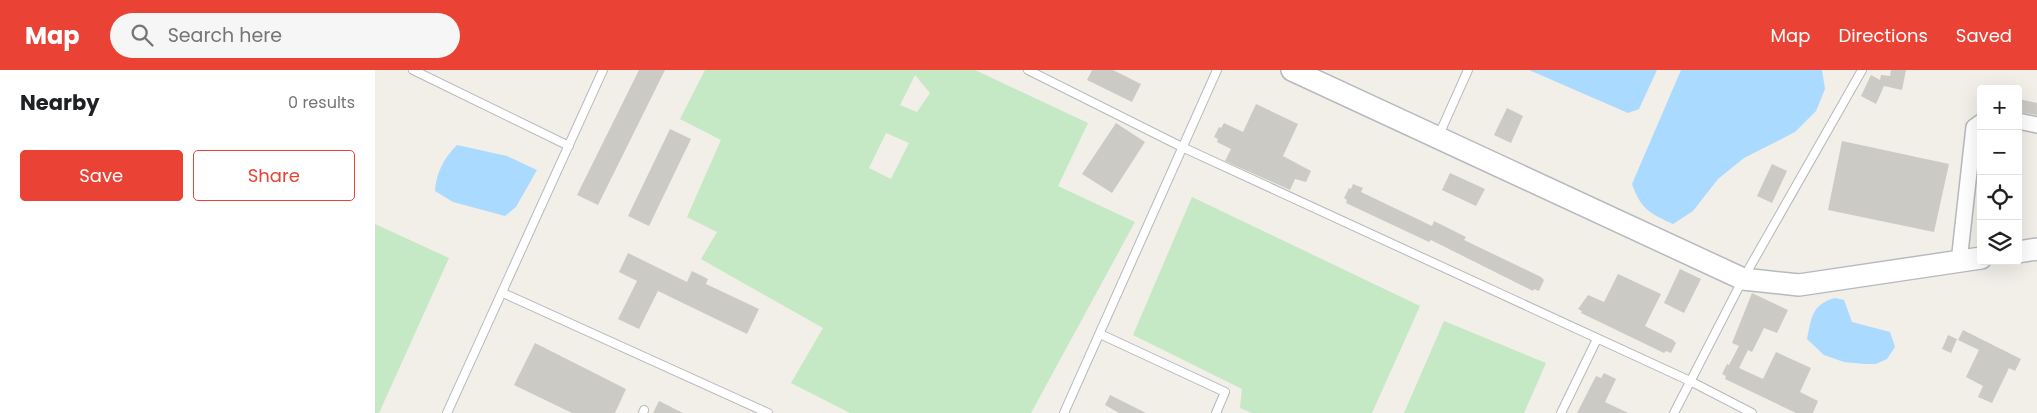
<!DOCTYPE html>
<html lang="en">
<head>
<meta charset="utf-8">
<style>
  :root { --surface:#fff; --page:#f6f6f6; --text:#202124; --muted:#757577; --line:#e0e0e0; --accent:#ea4335 }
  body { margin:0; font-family:Poppins,sans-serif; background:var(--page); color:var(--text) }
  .controls { position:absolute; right:15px; top:15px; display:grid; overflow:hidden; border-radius:5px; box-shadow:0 5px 20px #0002 }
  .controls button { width:45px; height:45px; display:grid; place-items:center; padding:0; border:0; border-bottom:1px solid var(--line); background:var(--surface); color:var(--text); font:25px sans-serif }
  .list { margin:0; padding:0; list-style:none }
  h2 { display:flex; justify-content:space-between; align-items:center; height:65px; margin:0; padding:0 20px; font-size:21px }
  h2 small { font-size:16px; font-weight:400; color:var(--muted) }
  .actions { display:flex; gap:10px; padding:15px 20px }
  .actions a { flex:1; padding:11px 0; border:1px solid var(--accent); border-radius:5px; text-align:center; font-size:18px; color:var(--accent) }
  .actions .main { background:var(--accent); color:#fff }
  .icon { flex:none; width:28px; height:28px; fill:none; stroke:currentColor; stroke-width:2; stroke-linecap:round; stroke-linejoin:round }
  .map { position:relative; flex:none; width:1662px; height:343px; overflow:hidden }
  header { display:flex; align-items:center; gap:30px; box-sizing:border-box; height:70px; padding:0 25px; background:var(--accent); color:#fff }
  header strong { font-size:24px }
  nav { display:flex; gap:28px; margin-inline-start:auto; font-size:18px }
  .search { width:350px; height:45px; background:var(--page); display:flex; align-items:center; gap:12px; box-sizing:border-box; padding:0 18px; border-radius:28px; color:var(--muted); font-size:19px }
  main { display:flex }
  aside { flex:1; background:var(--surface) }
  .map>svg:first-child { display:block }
  .green { fill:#c5e8c5; fill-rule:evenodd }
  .water { fill:#aadaff }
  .building { fill:#cccac5 }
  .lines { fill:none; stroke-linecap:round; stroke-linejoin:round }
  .lane-casing { stroke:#b5b8bc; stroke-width:10 }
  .street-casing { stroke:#b5b8bc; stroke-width:18 }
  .secondary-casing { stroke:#b6babf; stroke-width:24 }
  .lane { stroke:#fff; stroke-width:8 }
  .street { stroke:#fff; stroke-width:15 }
  .secondary { stroke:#fff; stroke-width:21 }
</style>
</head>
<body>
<header>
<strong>Map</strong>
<div class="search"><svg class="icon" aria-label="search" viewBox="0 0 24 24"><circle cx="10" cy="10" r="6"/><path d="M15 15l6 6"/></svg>Search here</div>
<nav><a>Map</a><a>Directions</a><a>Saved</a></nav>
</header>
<main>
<aside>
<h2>Nearby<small>0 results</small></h2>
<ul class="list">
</ul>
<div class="actions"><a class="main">Save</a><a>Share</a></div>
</aside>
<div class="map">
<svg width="1662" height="343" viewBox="0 0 1662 343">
  <rect width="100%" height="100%" fill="#f1efe8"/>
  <path class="green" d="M330,0H600L713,53L683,116L760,152L656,343H475L416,313L448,258L326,189L342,162L312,147L346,70L305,49ZM540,5L555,23L542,42L525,35ZM511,63L534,73L516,109L494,98Z
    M817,127L1045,236L997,343H877L865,338L867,319L758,265Z
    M0,154L74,188L4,343H0Z
    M1069,251L1171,293L1149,343H1029Z"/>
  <path class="water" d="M1154,0H1282L1264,39L1253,43Z
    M1306,0H1447L1450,19L1441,41L1420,62L1369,88L1343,109L1318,141L1298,154C1274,143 1266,139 1257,114Z
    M82,75L132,86L162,100L141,137L130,146L78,132L60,121C61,103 69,88 82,75Z
    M1460,228L1469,230L1477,252L1515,262L1520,277L1512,289L1501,294H1489L1469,292L1449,285L1432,269C1437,247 1436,235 1460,228Z"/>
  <path class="building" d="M264,0H290L223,135L202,125Z
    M717,0H738L766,14L757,32L712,10Z
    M1516,0H1531L1527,20L1509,16L1501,34L1486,26L1496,5L1505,10L1506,5L1515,6Z
    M1643,29L1662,33V45L1643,42Z
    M881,34L923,54L908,86L936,101L931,112L920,109L915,120L850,91L856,79L842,72L843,69L839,67L844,57L846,58L849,53L868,62Z
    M1132,38L1148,46L1136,73L1119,65Z
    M741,53L770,72L737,123L707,104Z
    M295,59L316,69L274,156L253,146Z
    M1467,71L1574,94L1559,162L1453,140Z
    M1397,94L1412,101L1397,133L1382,126Z
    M1075,103L1110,119L1101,136L1067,120Z
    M978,114L988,118L986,122L1057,156L1059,151L1091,167L1089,170L1166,207L1169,210L1164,221L1159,219L1158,221L1056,170L1054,172L971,133L972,130L969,128L974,118L976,119Z
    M253,183L312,212L317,201L333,209L331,214L384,239L372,264L283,221L264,259L243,249L262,211L244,202Z
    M1305,199L1326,209L1309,243L1289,233Z
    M1243,204L1286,224L1270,256L1298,270L1301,273L1296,283L1291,281L1289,283L1206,243L1207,241L1203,239L1213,225L1229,232Z
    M1377,223L1413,240L1402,263L1389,258L1377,282L1373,280L1364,298L1388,309L1401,282L1436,298L1425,322L1443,331L1438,343H1421L1350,309L1351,306L1347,304L1352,294L1354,295L1364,276L1357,273Z
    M1588,260L1646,289L1640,301L1634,298L1617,333L1603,327L1608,316L1591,307L1604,280L1583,270Z
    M1573,265L1582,269L1576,283L1567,279Z
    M160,273L251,319L240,343H197L139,315Z
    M1229,303L1241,309L1230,332L1253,343H1202L1221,306L1226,308Z
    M735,325L771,343H744L730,335Z
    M284,331L308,343H278Z"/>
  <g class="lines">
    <g class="lane-casing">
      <path id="lane" d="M38,0L194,76
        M653,0L807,77L1315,311L1377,343
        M1063,67L1093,0
        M128,223L393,343
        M725,264L850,322L841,343
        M72,343L228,0
        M268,343L269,340
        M689,343L842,0
        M1186,343L1222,269
        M1299,343L1368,209L1487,0"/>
    </g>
    <g class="street-casing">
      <path id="street" d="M1643,51L1662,55
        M1584,192L1599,57L1606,52"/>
    </g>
    <g class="secondary-casing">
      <path id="secondary" d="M917,0L1368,209L1424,215L1606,188
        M1643,182L1662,179"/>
    </g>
    <use href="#lane" class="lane"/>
    <use href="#street" class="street"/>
    <use href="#secondary" class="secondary"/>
  </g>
</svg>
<div class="controls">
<button>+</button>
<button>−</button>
<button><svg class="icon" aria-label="locate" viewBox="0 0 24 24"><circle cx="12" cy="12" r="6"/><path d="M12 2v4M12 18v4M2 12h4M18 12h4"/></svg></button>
<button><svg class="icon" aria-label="layers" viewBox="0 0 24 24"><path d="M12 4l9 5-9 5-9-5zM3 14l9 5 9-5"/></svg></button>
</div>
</div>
</main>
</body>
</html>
